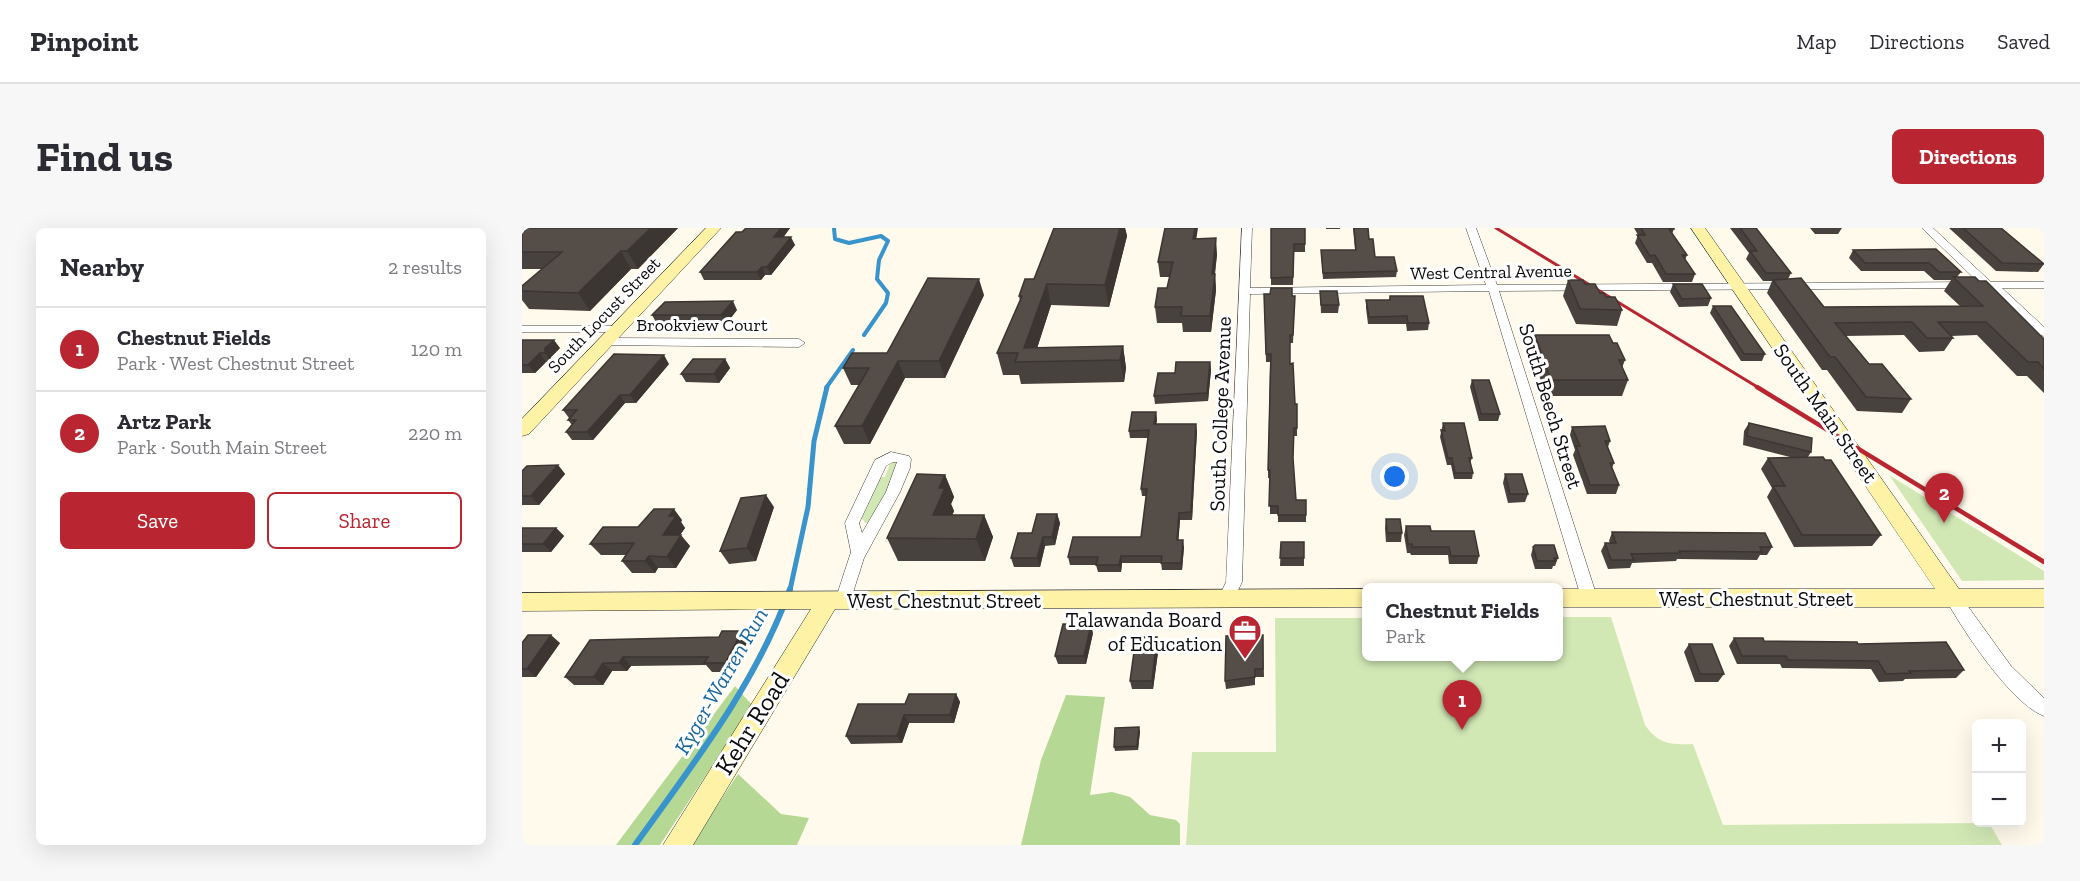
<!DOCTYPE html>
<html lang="en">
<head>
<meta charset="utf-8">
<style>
  :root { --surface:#fff; --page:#f7f7f7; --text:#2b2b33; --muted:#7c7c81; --line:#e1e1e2; --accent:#b92631 }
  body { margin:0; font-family:"Zilla Slab",serif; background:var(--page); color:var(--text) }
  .controls { position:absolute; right:18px; bottom:18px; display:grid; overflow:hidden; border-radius:9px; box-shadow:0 6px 24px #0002 }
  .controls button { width:54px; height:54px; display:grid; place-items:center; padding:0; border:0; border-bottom:2px solid var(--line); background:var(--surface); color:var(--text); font:30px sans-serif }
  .you { position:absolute; left:873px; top:249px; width:21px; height:21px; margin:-15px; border:4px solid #fff; border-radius:50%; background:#1a73e8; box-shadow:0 0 0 9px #1a73e833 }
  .badge { display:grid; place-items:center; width:39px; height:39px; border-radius:50%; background:var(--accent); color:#fff; font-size:20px; font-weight:700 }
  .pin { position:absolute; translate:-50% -50px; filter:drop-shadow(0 2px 3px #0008) }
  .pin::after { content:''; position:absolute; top:32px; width:21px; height:18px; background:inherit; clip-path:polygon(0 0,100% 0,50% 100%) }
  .popup { position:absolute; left:840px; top:355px; width:201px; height:78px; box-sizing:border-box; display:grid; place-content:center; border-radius:9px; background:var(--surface); filter:drop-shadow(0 2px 4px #0005); font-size:20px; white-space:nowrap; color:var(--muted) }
  .popup b { font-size:22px; color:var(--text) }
  .popup::after { content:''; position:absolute; left:50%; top:100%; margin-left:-12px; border:12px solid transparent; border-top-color:var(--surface) }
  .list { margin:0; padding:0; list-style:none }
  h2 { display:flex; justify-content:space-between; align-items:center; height:78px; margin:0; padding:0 24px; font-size:26px }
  h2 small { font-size:20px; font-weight:400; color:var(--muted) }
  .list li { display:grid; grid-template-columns:39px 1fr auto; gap:18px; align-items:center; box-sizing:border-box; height:84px; padding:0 24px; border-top:2px solid var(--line) }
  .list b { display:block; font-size:22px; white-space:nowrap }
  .list p { margin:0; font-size:20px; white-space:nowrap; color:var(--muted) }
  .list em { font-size:20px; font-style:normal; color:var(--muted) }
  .actions { display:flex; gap:12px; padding:18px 24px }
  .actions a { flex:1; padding:14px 0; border:2px solid var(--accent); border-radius:9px; text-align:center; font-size:21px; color:var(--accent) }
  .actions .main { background:var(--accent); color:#fff }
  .map { position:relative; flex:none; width:1522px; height:617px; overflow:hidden; border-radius:9px }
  header { display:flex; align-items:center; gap:36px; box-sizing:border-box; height:84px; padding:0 30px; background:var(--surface); border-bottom:2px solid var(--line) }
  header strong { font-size:28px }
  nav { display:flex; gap:33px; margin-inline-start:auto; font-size:21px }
  .intro { display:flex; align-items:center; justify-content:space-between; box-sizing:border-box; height:144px; padding:0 36px }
  h1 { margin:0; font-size:42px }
  .button { padding:15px 27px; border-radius:9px; background:var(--accent); color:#fff; font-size:21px; font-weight:700 }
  main { display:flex; gap:36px; padding:0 36px }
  aside { flex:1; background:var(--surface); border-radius:9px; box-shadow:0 6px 24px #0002 }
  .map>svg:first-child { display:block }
  .green { fill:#d1e8b5 }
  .forest { fill:#b5d895 }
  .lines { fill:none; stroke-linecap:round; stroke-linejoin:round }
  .stream-far2 { stroke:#3894cb; stroke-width:4 }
  .stream-far1 { stroke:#3894cb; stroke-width:5 }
  .stream { stroke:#3894cb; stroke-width:6 }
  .street-casing { stroke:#3f3f3f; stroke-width:1 }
  .secondary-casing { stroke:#2e2e2e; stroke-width:1 }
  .street { fill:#fff; fill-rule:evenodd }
  .secondary { fill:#fef2a6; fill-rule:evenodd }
  .rail-far1 { stroke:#b92631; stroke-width:3 }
  .rail { stroke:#b92631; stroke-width:4.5 }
  .wall { fill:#48423e }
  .shaded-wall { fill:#3b3632 }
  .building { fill:#544d48; stroke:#3b3632; stroke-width:1.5 }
  .labels { text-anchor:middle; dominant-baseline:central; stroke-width:6; stroke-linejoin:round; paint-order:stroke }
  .far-street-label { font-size:18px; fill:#0c0c0c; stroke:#fff }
  .street-label { font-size:21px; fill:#0c0c0c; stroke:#fff }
  .poi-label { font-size:21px; fill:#0c0c0c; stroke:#fff; text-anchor:end }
  .water-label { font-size:22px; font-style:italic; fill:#17659b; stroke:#fff }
  .near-street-label { font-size:26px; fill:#0c0c0c; stroke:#fff }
</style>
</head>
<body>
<header>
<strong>Pinpoint</strong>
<nav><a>Map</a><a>Directions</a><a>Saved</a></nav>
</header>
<div class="intro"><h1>Find us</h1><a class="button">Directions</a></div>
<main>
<aside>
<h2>Nearby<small>2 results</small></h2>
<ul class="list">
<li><span class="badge">1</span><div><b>Chestnut Fields</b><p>Park · West Chestnut Street</p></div><em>120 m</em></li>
<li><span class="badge">2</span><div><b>Artz Park</b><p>Park · South Main Street</p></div><em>220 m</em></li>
</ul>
<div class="actions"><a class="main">Save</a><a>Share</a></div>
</aside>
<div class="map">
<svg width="1522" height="617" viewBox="0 0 1522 617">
  <rect width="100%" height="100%" fill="#fffaeb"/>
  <path class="green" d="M369,233L376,234L374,244L349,294L343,295L340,290L359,249H363Z
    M1367,247L1522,343V352L1440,353Z
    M1036,389H1089L1123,497C1136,516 1149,517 1171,516L1201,597L1467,595L1480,617H664L670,524H754L753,390H844V428H1036Z"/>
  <path class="forest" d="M213,458L230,477L138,617H94Z
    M544,467L583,469L568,567L590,564L608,569L628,587L654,592L658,596V617H499L519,532Z
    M216,546L259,586L287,590L275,617H169Z"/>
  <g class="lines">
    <path class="stream-far2" d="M312,0L313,11L327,15L359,8L366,13L357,32L355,51L366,65L364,75L342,107
      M304,160L331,122"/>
    <path class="stream-far1" d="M268,362L286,279L292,213L305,159"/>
    <path class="stream" d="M113,617C171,536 234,456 268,361"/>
    <g class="street-casing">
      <path id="street" d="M720,0H730L728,60L964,57L944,0H954L975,57L1456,54L1400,0H1411L1469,54H1522V60H1480L1522,99V108L1518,107L1464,60L977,63L1075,369L1073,373L1067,375L1061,373L1059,369L967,63L728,66L720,354L710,375L704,377L698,375L696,371L704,354Z
        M0,98H96L102,101L96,104H0Z
        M84,110L277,111L283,115L277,119L80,117V111Z
        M369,224L387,228L389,231L388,240L378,264L342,330L327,377L321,379L315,377L313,373L329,324L323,295L353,232ZM371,234H375L364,264L340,305L337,295L364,238Z
        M1431,364L1437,366L1489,438L1522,470V488C1489,476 1440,401 1423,370L1425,366Z"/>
    </g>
    <g class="secondary-casing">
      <path id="secondary" d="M184,0H199L7,206L0,208V191Z
        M1169,0H1183L1437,361H1522V379H1036V361H1413Z
        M844,361V379L313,381L171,617H141L289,381L0,383V365Z"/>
    </g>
    <use href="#street" class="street"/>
    <use href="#secondary" class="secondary"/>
    <path class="rail-far1" d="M974,0L1237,160"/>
    <path class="rail" d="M1235,159L1522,334"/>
  </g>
  <path class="wall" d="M0,0H156L116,41H109L68,83L7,81L0,72V58L20,41H0Z
    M268,0L261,9L273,17L249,47H243L239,52H182L178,44L220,4Z
    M532,0H603L605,8L587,79L529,77L515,120L601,118L604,140L602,154L499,156L497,147H481L475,125L498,73L497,68L512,51Z
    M749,0H783V24H772L771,57H749Z
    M804,0H818V1H804Z
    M831,0H846L847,11L853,29L875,43L874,49L801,51L799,22H833Z
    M1112,0H1152V1L1150,6L1165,27L1163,32L1173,46L1170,54H1141L1130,35H1125L1113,15L1116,7Z
    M1208,0H1234L1269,45L1266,51L1302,79L1438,78L1422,63L1429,52H1412L1402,43H1339L1327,30L1331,22L1414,21L1439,44L1435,49L1522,111V165L1505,148H1495L1455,107L1429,108L1431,110L1422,123L1397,124L1382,107L1323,108L1347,136L1389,171L1380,185L1335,183L1305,142H1300L1245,65L1250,53H1241L1224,31L1227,25Z
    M1288,0H1320L1316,6H1293Z
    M1427,0H1479L1522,36L1516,44L1474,43Z
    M675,11L695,26L693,46L694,62L689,104H661L660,95H635L633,79L645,60L648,49H638L636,34Z
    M1046,52L1063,56L1084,69L1100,82L1095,98L1054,96L1041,68Z
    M1151,56L1189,70L1186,78L1157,79L1148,64Z
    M798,63L817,77L816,85H799Z
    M742,66L773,68L771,115H768V136L773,176H775V208H772L771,232L774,272H784V294H756V286H748V250H746V242L748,134H744Z
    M462,67L423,150H383L348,216H322L313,198L337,157H329L321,140L365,125Z
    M868,68L907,95L906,102L885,103L884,96H846L844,80V72H867Z
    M1191,78L1243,126L1240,133H1219L1188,85Z
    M215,82L204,96H135L130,87Z
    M1013,107L1091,115L1103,132L1100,140L1106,152L1100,168H1024L1009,123Z
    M0,112L38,120L29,129V134H24L13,145H0Z
    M203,131L208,140L197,155L164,154L159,146Z
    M688,134L689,142L686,173L633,176L632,168L653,145Z
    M147,136L114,175H103L71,212H50L44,204L50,197L46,192L47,190L41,182Z
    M950,152L978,186L976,193H957L948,159Z
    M634,184L635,192L634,196L675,203L670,292H658L656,312L662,319L660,342H640L639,335H600L599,344H576L574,337H548L546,329L619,309L624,268H620L619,261L626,210H608L607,203Z
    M921,195L950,230L948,235L951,245L950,251H932L929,237H925L918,209Z
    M1227,195L1289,224L1286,229L1359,307L1350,318L1272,319L1245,269L1250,260L1239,241L1246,230H1272L1221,217L1222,203Z
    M1050,199L1088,213L1086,219L1092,235L1090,240L1097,257L1094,266H1065L1051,227L1053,222L1048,207Z
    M36,237L43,246L17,277H0V243Z
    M983,246L1006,266L1003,274L986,275L981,255Z
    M423,247L432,269L429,276L432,283L430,287H462L471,309L463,333H376L365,310Z
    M252,279L234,333L207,336L198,323Z
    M535,286L538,295L533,317L523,318L518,339H492L489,330L510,305Z
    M864,291L880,305L879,314H864L863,300Z
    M160,292L159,294L163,300L158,307L168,318L154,340H136L133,345H110L100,333L104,327H79L68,316L116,299Z
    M884,298L909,303L957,328L955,336H927L926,327H889L888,325H885L882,307Z
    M0,300H34L42,308L29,324H0Z
    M1090,304L1250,319L1245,327H1238L1235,332L1155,331L1154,333L1110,335L1108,340L1086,341L1079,323L1083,315H1088L1087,313Z
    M759,314L782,330V338H758Z
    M1011,319L1036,330L1033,338H1031L1030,341H1013L1009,327Z
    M220,403L227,411L210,444H190L184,437L109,438L105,443H90L81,457H52L43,449L68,412L197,409Z
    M571,405L564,436H536L533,428Z
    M741,407L742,449H733V457L704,461L703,453Z
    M1212,410L1242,413L1336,416L1442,442L1434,450L1383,451L1381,453L1357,454L1349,441L1260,440L1258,436H1215L1207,418Z
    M0,415H38L14,449H0Z
    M1167,416L1202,446L1196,454H1173L1162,424Z
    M637,417L631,461H610L608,453Z
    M434,466L438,474L432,495H387L380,515L329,516L324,508L383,476Z
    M618,503L616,522L593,523L592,519Z"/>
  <path class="shaded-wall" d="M129,0H156L116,41L105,23Z
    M259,0H268L256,17L252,9Z
    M598,0H603L605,8L587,79L583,57Z
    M673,0H676L672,26L671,11Z
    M269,9L273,17L249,47L245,39Z
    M694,10L695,26L691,62L690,46Z
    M99,23L109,41L68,83L56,65Z
    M240,39L243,47L239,52L235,44Z
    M693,46L694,62L689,104L688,88Z
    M457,51L462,67L423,150L417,133Z
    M525,56L529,77L511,133L502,120Z
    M211,73L215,82L204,96L199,87Z
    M32,112L38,120L29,129V134L23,125V120Z
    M601,118L604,140L602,154L598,132Z
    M18,125L24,134L13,145L6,137Z
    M142,127L147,136L114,175L108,167Z
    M203,131L208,140L197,155L192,146Z
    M376,133L383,150L348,216L340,198Z
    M688,134L689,142L686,173L685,165Z
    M98,167L103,175L71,212L65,204Z
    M634,184L635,192L633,204L632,196Z
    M674,196L675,203L670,292L669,284Z
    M36,237L43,246L17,277L9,268Z
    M423,247L432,269L429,276L432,283L421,309L411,287L417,260Z
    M244,267L252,279L234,333L225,320Z
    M152,281L160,292L159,294L163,300L150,318L141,307L147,288Z
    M657,285L658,292L656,319L655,312Z
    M535,286L538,295L533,317L530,309Z
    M462,287L471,309L463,333L454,311Z
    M34,300L42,308L29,324L21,316Z
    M159,307L168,318L154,340L145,329Z
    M521,309L523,318L518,339L515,330Z
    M661,312L662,319L660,342L659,335Z
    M127,328L136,340L133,345L123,333Z
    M599,328L600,335L599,344L597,337Z
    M569,397L571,405L564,436L562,428Z
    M220,403L227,411L210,444L203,435Z
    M29,407L38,415L14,449L5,441Z
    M635,409L637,417L631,461L630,453Z
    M101,429L109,438L105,443L97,435Z
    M81,435L90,443L81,457L72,449Z
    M434,466L438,474L432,495L428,487Z
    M382,487L387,495L380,515L375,508Z
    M617,499L618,503L616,522L615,518Z"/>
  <path class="building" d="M0,0H129L105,23H99L56,65L0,63V58L40,24H0Z
    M224,0H259L252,9H269L245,39H240L235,44H178L214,4H220Z
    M532,0H598L583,57L525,56L502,120L601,118L598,132L493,134L496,125H475L500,68H497L503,51H512Z
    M643,0H673L671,11L694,10L690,46H693L688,88H659L660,79H633L636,60H645L651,34H636Z
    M749,0H783V16H772L771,49L749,50Z
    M832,0H846L847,11H851L853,29H872L875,43L801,45L799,22H834Z
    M1119,0H1152V1H1147L1165,27H1160L1173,46H1144L1133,27L1128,28L1115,7H1123Z
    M1218,0H1234L1269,45H1244L1228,23H1235Z
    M1441,0H1479L1522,36L1480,35Z
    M1414,21L1439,44H1417L1407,35H1343L1331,22Z
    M1431,49H1453L1457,53H1464L1522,111V141L1516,134H1506L1464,94H1416L1431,110H1405L1390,94L1313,95L1347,136H1360L1389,171L1344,169L1313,129H1308L1251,52L1279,50L1302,79L1461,78Z
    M406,50L457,51L417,133H376L340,198H313L347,140H321L330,125H365Z
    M1046,52H1061L1063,56H1073L1078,65H1082L1084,69H1093L1100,82L1058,81Z
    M1151,56H1180L1189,70L1160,71Z
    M749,60H770V68H773L771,107H768V136L771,135L773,176H775V200H772L771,230L774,272H784V287H756V278H747L748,242H746L749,126H744L742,66H748Z
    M798,63H815L817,77H799Z
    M868,68H901L907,95H886L885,88L847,89L844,72H868Z
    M211,73L199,87H130L143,74Z
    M1191,78H1209L1243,126H1222Z
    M1013,107H1087L1091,115H1095L1103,132H1097L1106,152H1029Z
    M0,112H32L23,120V125H18L6,137H0Z
    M92,126L142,127L108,167H98L65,204H44L54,192H46L55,182H41Z
    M171,131H203L192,146H159Z
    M654,134H688L685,165L632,168L636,145H653Z
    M950,152H967L978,186H959Z
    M610,184H634L632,196H674L669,284L657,285L655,312H661L659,335H639L640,328H599L597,337H574L576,329H546L551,309H619L625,261H619L627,202L607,203Z
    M921,195H942L950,230H947L951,245H933L930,230H926L919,202L923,203Z
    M1227,195L1290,210L1289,224L1225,208Z
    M1083,198L1088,213H1083L1092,235H1088L1097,257H1068L1054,218H1058L1050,199Z
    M1301,229L1303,232H1309L1359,307H1280L1251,258H1263L1246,230Z
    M36,237L9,268H0V243L5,238Z
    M395,246L423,247L417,260H423L411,287H462L454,311L365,310Z
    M983,246H1000L1006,266H988Z
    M244,267L225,320L198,323L219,270Z
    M132,281H152L147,288H154L141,307H159L145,329L127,328L123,333H100L112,315L68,316L81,299H116Z
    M515,286H535L530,309H521L515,330H489L496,305H510Z
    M864,291H878L880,305H865Z
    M884,298H908L909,303H952L957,328H929L927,319H890V316H886Z
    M0,300H34L21,316H0Z
    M1090,304L1243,305L1250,319H1238L1240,324L1157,323L1158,325L1109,326L1112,332H1089L1083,315H1094Z
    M759,314H782V330H758Z
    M1013,317H1032L1036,330H1032L1033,333H1015L1011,319Z
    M541,396L569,397L562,428H533Z
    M200,403H220L203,435H182L186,429H101L97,435H81L72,449H43L68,412L197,409Z
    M6,407H29L5,441H0V415Z
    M741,407V441H733V449L703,453L704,408Z
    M614,409H635L630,453H608Z
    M1212,410H1241L1242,413L1335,414L1336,416L1424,414L1442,442L1387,443L1389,445L1364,446L1356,433L1266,432L1264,428H1220Z
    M1167,416H1190L1202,446H1178Z
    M387,466H434L428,487H382L375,508H324L336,476H383Z
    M617,499L615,518L592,519L593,500Z"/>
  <defs>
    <g id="office-pin" transform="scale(1.725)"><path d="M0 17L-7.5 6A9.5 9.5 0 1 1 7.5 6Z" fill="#b92631" stroke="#fff"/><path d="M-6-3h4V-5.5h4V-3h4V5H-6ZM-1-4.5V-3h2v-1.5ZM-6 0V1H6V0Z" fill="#fff"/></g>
  </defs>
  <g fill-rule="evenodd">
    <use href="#office-pin" x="723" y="403"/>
  </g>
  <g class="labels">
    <g class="far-street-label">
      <text transform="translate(969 44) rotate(-1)">West Central Avenue</text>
      <text transform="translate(82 87) rotate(-46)">South Locust Street</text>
      <text x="180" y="97">Brookview Court</text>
    </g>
    <g class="street-label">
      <text transform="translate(1029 178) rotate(73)">South Beech Street</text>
      <text transform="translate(1304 185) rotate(55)">South Main Street</text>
      <text transform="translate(698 186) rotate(-88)">South College Avenue</text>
      <text x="1234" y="370">West Chestnut Street</text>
      <text x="422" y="372">West Chestnut Street</text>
    </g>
    <g class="poi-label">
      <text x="700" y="391">Talawanda Board<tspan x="700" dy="24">of Education</tspan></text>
    </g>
    <g class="water-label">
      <text transform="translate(199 453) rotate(-60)">Kyger-Warren Run</text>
    </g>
    <g class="near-street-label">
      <text transform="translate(230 495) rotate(-58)">Kehr Road</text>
    </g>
  </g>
</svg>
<div class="controls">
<button>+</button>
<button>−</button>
</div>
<div class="you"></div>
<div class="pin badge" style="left:940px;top:502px">1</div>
<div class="popup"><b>Chestnut Fields</b>Park</div>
<div class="pin badge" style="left:1422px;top:295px">2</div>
</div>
</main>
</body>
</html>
